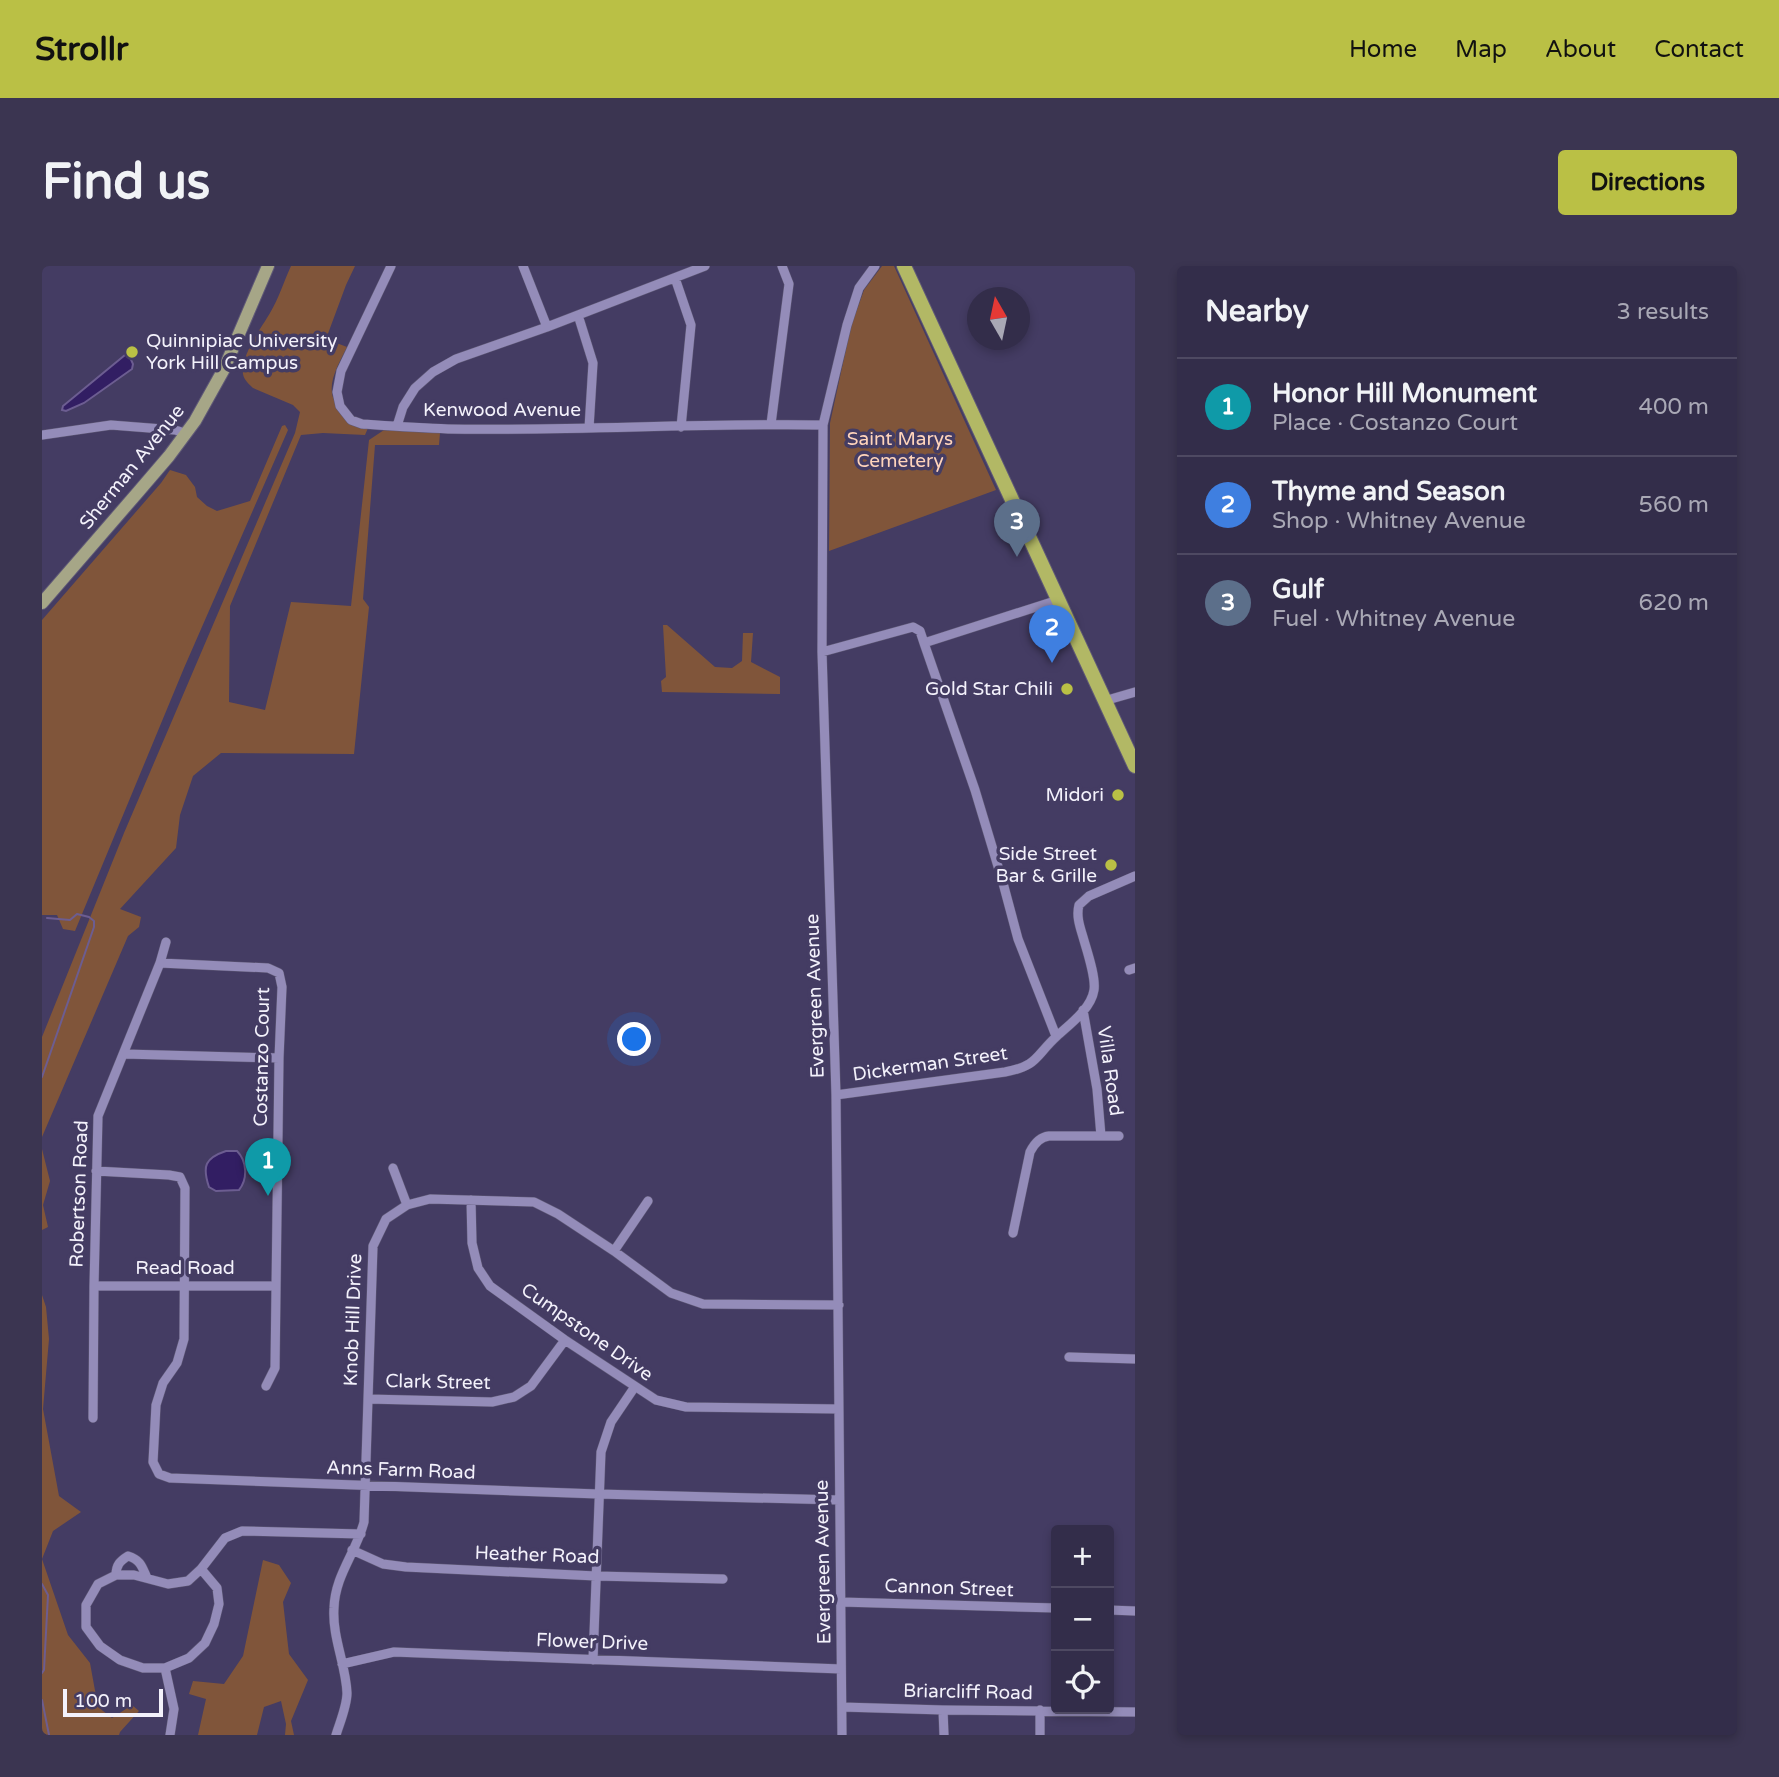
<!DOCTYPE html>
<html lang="en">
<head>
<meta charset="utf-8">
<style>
  :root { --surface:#332d4a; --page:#3b3551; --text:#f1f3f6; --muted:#a9a8b5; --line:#4e4962; --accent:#bac045 }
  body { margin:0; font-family:"Varela Round",sans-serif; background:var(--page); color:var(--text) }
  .controls { position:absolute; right:21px; bottom:21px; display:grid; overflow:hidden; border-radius:7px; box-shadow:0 4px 10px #0003 }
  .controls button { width:63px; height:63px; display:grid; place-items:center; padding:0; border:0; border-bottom:2px solid var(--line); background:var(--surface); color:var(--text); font:35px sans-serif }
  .compass { position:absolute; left:925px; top:21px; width:63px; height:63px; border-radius:50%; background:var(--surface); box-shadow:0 4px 10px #0003; rotate:351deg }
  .scale { position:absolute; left:21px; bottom:18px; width:100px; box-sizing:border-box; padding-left:7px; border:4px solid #f3f1fb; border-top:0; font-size:19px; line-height:24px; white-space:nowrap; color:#f3f1fb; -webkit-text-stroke:5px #443c63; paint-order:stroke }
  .you { position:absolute; left:593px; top:774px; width:24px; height:24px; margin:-18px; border:5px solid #fff; border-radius:50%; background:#1a73e8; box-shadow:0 0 0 10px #1a73e833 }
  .badge { display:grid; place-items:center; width:46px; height:46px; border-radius:50%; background:var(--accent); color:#fff; font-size:23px; font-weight:700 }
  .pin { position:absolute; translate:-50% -58px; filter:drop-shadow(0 2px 4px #0008) }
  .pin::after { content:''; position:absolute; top:37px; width:24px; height:21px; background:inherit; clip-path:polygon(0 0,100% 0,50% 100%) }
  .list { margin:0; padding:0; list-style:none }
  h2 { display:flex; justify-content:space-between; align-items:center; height:91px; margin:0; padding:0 28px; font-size:30px }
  h2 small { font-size:23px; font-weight:400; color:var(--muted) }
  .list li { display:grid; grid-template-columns:46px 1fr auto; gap:21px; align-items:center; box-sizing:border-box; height:98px; padding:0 28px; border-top:2px solid var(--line) }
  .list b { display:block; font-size:26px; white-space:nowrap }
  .list p { margin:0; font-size:23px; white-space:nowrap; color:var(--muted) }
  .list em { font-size:23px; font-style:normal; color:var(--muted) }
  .icon { flex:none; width:38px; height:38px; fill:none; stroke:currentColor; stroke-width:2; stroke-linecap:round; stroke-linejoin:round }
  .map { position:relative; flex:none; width:1093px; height:1469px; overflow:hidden; border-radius:7px }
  header { display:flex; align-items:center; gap:42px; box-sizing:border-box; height:98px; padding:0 35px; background:var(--accent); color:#111 }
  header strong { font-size:33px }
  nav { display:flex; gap:38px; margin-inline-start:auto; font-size:24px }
  .intro { display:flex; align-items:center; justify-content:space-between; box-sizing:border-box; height:168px; padding:0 42px }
  h1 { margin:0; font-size:49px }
  .button { padding:18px 32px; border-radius:7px; background:var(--accent); color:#111; font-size:24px; font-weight:700 }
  main { display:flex; gap:42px; padding:0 42px }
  aside { flex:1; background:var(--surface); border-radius:7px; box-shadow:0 4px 10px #0003 }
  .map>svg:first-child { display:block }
  .green { fill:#80553a }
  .water { fill:#321e63; stroke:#6c5d91; stroke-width:2 }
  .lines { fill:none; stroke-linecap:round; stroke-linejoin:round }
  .stream { stroke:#6c5d91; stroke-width:2 }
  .minor-casing { stroke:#5f5976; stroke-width:10 }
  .major-casing { stroke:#5f5976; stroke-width:14 }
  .highway-casing { stroke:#5f5976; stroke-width:16 }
  .minor { stroke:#948cb9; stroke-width:9 }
  .major { stroke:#a6a687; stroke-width:12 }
  .highway { stroke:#b2b865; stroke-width:14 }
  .poi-dot { fill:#bac045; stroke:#443c63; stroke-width:2.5 }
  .labels { text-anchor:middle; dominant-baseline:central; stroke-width:7; stroke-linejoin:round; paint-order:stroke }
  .poi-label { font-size:19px; fill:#f3f1fb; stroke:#443c63; text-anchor:end }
  .street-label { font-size:19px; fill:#f3f1fb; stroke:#443c63 }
  .park-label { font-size:19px; fill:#ffd4bb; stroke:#443c63 }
</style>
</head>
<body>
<header>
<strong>Strollr</strong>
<nav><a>Home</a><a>Map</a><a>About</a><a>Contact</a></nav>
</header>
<div class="intro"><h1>Find us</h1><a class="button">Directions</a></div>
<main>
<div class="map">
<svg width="1093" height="1469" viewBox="0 0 1093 1469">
  <rect width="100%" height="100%" fill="#443c63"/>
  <path class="green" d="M249,0H313L304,19L284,73L305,81C298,96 281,122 295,138C303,147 316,155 326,162L323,169L281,167L259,169L188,340L187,436L223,444L249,336L309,340L327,174L342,164L398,167L397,179H333L321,333L327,341L312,488L179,487L151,510L138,549L134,582L78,643L99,651L97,661L86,670L0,871V771L82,567L253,167L258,146L251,139L211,122C207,118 202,114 201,108C198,90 220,61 228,47C237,32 242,15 249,0Z
    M840,0H852L954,224L787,285L788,157L809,60L822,24Z
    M243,159L246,164L142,402L33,665L21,663L15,649H0V354L119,217L128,204L144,209L153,221L155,231L165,240L175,245L208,235L240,160Z
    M621,359H625L673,401L690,402L700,395L701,367H711L709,396L738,411V428L620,426L619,415L624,411Z
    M0,883L8,915L1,939L6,961L0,964Z
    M0,1029L4,1041L7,1073L1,1143L17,1230L39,1246L11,1265L0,1293L26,1369L48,1397L56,1441L70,1452L90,1439L97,1445L78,1466L77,1469H0Z
    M221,1294L237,1299L249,1317L241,1336L247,1388L266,1414L249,1455L252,1469H243L244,1458L239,1435L222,1441L215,1469H156L164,1433L147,1428L151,1415L182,1418L201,1390Z"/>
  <path class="water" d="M83,89H87L91,98L90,103L42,137L24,145L20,144L21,140Z
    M184,885H195C205,895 206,913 197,924L174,925L167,921C160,900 163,892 184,885Z"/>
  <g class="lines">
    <path class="stream" d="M0,811L52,661V655L47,651L35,648L28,654L5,652
      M0,1318L6,1329L2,1404L0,1407
      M0,1434L7,1469"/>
    <g class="minor-casing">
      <path id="minor" d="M349,0L299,105L295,126L298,140L309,154L320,158C349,160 377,162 406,163C531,165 656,157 781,159
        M481,0L505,61
        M633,12L649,59L639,161
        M536,49L551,97L547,162
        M729,158L747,18L740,0
        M355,160L361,141L373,122L391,106L414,93L505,61L663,0
        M0,169L69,159L133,164L143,167
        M882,377L933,524L961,617L976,673L1014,770
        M780,386L871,361L878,365L882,377L1016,334
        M1062,435L1093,426
        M118,697L226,702L237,707L240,721L237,792L233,1102L224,1120
        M1087,704L1093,702
        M1041,744L1055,823L1059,870
        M82,788L237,792
        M794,829L963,806C996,800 993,790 1015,770C1028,758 1049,743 1052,724C1054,711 1045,685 1041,671C1038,661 1034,650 1037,639L1047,630L1093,610
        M351,902L365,939
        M54,905L127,909L138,911L143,922L142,1073L135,1097L121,1117L114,1139L111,1196L117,1208L128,1212L556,1228L797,1234
        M429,934L430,977L436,1002L448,1020L523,1074L614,1134L644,1141L797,1143
        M971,967L988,886C992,878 997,871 1007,870H1077
        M572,985L606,935
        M52,1020H234
        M1027,1091L1093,1093
        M326,1133L450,1136L472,1131L489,1120L523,1074
        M51,1152L52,1020L56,850L118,697L124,676
        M310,1284L341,1298L364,1301L554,1310L681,1313
        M159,1303L175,1322L177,1338L172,1358L163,1377L147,1392L123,1402H101L78,1394L58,1380L44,1361V1339L56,1318L74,1309H92L126,1318L146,1315L159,1303L183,1272L200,1265L319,1268
        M74,1309C74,1299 78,1295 86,1290C99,1294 100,1301 105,1312
        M799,1336L1014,1342
        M1067,1344L1093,1345
        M551,1394L559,1186L569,1156L592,1122
        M300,1398L352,1386L799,1403
        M123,1402L132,1443L128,1469
        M800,1441L901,1444L1093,1446
        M901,1444L902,1469
        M294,1469C298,1456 305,1440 305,1427C304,1399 290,1371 292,1342C293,1309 314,1287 322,1256L331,980L344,953L365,939L388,933L492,936L516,948L572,985L629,1027L661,1038L797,1039
        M800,1469L794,829L780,386L781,159L805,59L817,22L833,0
        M998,1469V1444"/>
    </g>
    <g class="major-casing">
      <path id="major" d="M0,337L97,225L127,190L153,155L182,103L226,0"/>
    </g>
    <g class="highway-casing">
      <path id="highway" d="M862,0L1093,500"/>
    </g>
    <use href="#minor" class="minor"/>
    <use href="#major" class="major"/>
    <use href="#highway" class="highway"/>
  </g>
  <g class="poi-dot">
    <circle cx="90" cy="86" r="7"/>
    <circle cx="1025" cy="423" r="7"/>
    <circle cx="1076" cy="529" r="7"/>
    <circle cx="1069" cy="599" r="7"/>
  </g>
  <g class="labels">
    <g class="poi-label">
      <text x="104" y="75" text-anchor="start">Quinnipiac University<tspan x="104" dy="22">York Hill Campus</tspan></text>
      <text x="1011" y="423">Gold Star Chili</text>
      <text x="1062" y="529">Midori</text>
      <text x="1055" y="588">Side Street<tspan x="1055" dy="22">Bar &amp; Grille</tspan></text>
    </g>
    <g class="street-label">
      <text x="460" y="144">Kenwood Avenue</text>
      <text transform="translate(90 201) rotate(-51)">Sherman Avenue</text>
      <text transform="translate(773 730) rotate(-92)">Evergreen Avenue</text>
      <text transform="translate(220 791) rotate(-89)">Costanzo Court</text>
      <text transform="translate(888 798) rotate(-8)">Dickerman Street</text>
      <text transform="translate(1068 805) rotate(82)">Villa Road</text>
      <text transform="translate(37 928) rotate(-88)">Robertson Road</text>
      <text x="143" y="1002">Read Road</text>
      <text transform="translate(311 1054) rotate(-88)">Knob Hill Drive</text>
      <text transform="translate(545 1066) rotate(35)">Cumpstone Drive</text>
      <text transform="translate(396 1116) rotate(1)">Clark Street</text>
      <text transform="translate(359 1204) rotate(2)">Anns Farm Road</text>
      <text transform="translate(495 1289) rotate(2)">Heather Road</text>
      <text transform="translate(781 1296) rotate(-91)">Evergreen Avenue</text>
      <text transform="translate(907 1322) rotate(2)">Cannon Street</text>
      <text transform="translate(550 1376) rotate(2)">Flower Drive</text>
      <text transform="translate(926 1426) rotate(1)">Briarcliff Road</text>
    </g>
    <g class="park-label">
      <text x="858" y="173">Saint Marys<tspan x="858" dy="22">Cemetery</tspan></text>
    </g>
  </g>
</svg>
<div class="controls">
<button>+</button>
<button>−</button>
<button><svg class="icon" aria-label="locate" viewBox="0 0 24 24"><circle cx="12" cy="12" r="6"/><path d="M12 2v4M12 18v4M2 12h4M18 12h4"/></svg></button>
</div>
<svg class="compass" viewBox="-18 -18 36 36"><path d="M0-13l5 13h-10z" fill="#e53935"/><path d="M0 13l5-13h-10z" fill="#a9a8b5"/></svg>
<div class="scale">100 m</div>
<div class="you"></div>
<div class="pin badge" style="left:226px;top:930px;background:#0f9aa8">1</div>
<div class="pin badge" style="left:1010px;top:397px;background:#3f7fe0">2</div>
<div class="pin badge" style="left:975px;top:291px;background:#5c6f8a">3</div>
</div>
<aside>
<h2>Nearby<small>3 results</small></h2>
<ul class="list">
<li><span class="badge" style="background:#0f9aa8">1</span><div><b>Honor Hill Monument</b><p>Place · Costanzo Court</p></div><em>400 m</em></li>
<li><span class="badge" style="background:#3f7fe0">2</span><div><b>Thyme and Season</b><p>Shop · Whitney Avenue</p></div><em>560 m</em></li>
<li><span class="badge" style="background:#5c6f8a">3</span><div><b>Gulf</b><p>Fuel · Whitney Avenue</p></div><em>620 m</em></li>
</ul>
</aside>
</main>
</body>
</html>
